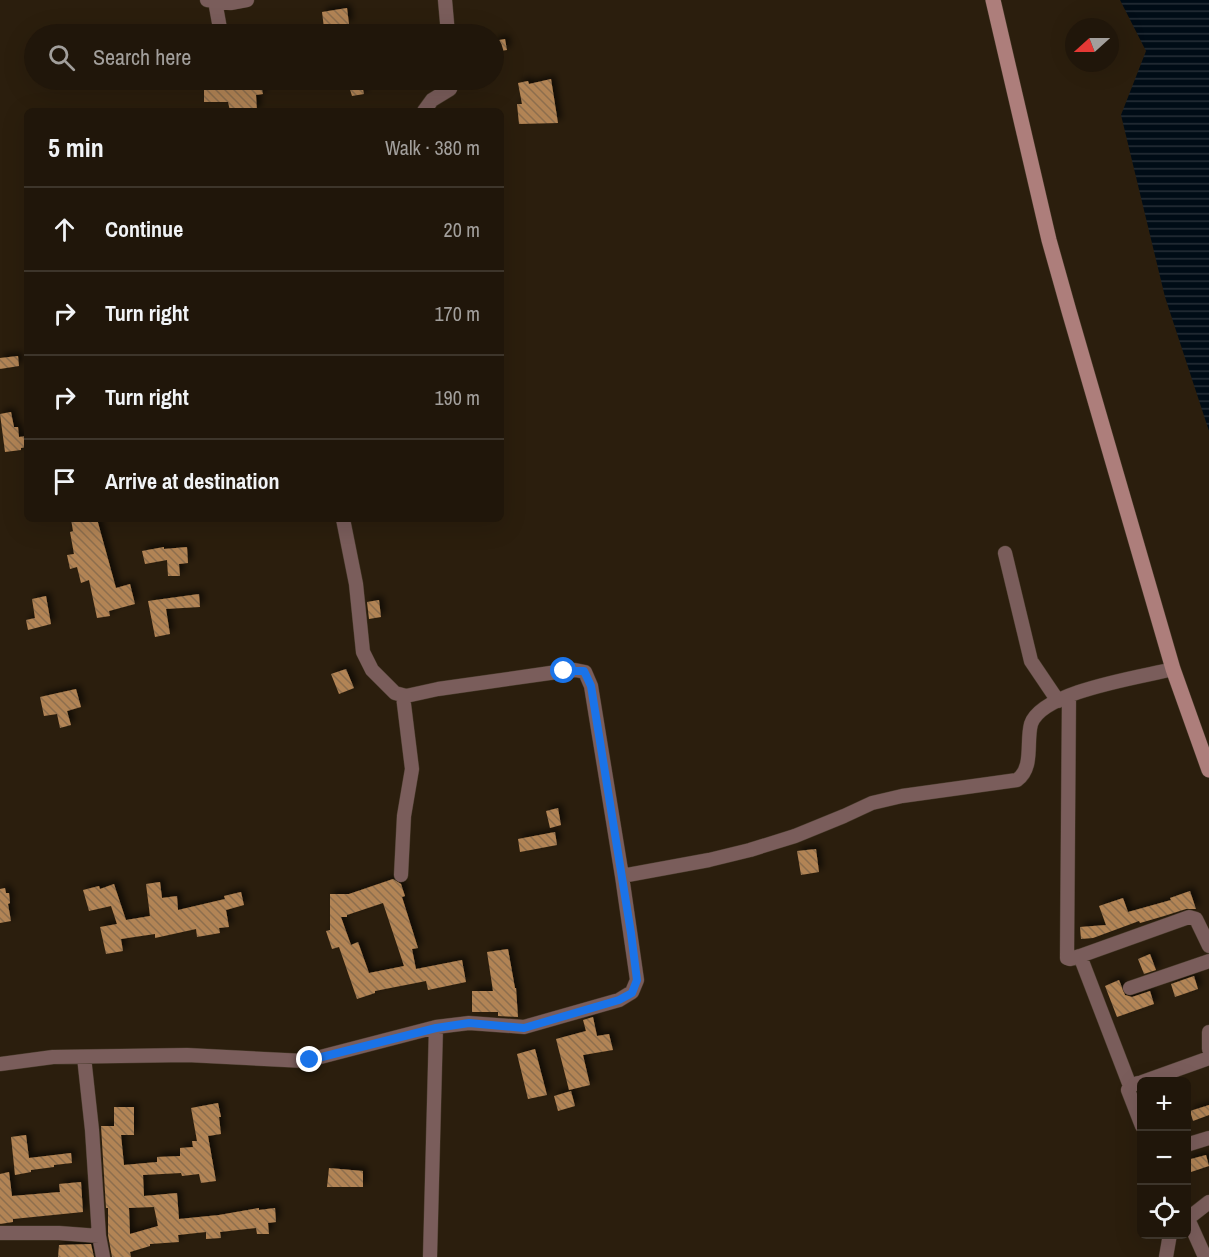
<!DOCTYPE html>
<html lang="en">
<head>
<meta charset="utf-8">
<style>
  :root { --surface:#20160a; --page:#281f13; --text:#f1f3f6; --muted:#a29f9c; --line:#3d352b }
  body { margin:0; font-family:"Archivo Narrow",sans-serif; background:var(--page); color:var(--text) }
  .controls { position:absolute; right:18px; bottom:18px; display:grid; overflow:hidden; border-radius:9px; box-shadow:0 6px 24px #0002 }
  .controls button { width:54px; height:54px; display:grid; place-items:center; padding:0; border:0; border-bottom:2px solid var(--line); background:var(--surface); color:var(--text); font:30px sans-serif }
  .compass { position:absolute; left:1065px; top:18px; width:54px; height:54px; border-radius:50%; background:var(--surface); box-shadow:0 6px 24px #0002; rotate:249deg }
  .stop { position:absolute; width:18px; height:18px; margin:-14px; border:4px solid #1a73e8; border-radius:50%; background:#fff }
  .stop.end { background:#1a73e8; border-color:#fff; box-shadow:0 2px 6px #0008 }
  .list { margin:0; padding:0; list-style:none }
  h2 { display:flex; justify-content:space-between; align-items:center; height:78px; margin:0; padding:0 24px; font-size:26px }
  h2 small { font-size:20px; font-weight:400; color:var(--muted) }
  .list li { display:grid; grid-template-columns:39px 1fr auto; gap:18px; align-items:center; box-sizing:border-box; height:84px; padding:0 24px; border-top:2px solid var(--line) }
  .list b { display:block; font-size:22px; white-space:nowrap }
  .list em { font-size:20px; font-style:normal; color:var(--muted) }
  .icon { flex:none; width:33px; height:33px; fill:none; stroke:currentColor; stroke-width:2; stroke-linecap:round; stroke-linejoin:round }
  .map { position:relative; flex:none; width:1209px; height:1257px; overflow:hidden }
  .search { position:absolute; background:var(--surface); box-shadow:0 6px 24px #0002; left:24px; top:24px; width:480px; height:66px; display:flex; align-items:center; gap:15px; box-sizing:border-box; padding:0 21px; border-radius:33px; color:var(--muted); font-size:22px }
  .panel { position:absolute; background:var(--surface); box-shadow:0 6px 24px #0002; left:24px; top:108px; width:480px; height:414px; border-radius:9px }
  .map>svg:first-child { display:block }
  .water { fill:url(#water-rules) }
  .building { fill:url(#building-back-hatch); fill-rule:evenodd; filter:url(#shadow) }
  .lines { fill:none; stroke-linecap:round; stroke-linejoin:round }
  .street-casing { stroke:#473a2a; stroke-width:15 }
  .secondary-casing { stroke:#473a2a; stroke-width:16 }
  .street { stroke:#7a5d5b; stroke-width:14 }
  .secondary { stroke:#ad7e7b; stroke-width:15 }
  .route { stroke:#1a73e8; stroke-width:8 }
</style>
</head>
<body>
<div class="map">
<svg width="1209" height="1257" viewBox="0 0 1209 1257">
  <defs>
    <pattern id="water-rules" width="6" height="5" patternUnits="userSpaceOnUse" patternTransform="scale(1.5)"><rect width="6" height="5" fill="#000c16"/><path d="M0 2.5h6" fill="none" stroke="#262f37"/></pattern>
    <pattern id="building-back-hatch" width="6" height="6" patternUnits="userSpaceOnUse" patternTransform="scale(1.5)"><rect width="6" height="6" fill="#b28454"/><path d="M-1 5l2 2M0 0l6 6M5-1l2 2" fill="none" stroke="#8d6e4e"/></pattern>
    <filter id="shadow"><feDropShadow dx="4" dy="-4" stdDeviation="3" flood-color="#0009"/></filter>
  </defs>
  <rect width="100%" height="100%" fill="#2b1e0d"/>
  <path class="water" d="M1120,0H1209V431L1165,297L1121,115L1146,51Z"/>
  <path class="building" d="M347,8L349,24L324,28L322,12Z
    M505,39L507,50L494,52V41Z
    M551,79L558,123L519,124L517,104H522L518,83L528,81L529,84Z
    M227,80H238V82L260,80L263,94L256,95L257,111H230L228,102H204V85Z
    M347,80H361L364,94L352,96Z
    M18,356L19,366L0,369V358Z
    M11,412L14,427H18L19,437L27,436V447L21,448V450L5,452L0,414Z
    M71,519H97L116,588L130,584L135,604L109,611L110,616L97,618L89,580L81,583L77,567L70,569L67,555L74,554L70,532L73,531Z
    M164,547V549L187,547L188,563L179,564L180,576H168L167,560L145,564L142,551Z
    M199,594L200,607L166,609L170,634L155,637L148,601Z
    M46,596L51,624L28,630L26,620L35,618L32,599Z
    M379,600L381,617L369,619L367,602Z
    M346,669L354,688L339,694L331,674Z
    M76,689L81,707L67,711L71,725L60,728L57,714L44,716L40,697Z
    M558,808L561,825L550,828L546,811Z
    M555,832L557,845L520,852L518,839Z
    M816,849L819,872L801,875L797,851Z
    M393,879L401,884L405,896L402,897L418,948L412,949L416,969L462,960L466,982L428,990L426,981L375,991V993L357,999L339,947L332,949L326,931L330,930V894H349ZM383,903L404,966L369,973L358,942L351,945L341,917H347V915Z
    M160,882L162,898L177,896L178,910L225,899L224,896L241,892L244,905L226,910L229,927L219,928L220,933L197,937L196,929L155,938V934L121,939L123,951L106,954L100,927L117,924L111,906L89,911L83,890L99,886L100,889L114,884L126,920L150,916L146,884Z
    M5,888L6,893H9L10,903L8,904L11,921L0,923V889Z
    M1190,891L1196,909H1186L1164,916L1140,923L1139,921L1093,938L1081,939L1080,927L1106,925L1099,906L1123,898L1128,912L1171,900L1170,898Z
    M508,949L515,988H516L518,1017L498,1016V1012H472V991H493L487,952Z
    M1150,954L1156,970L1144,974L1138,959Z
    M1194,976L1198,989L1175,997L1171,984Z
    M1119,980L1125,995L1132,997L1150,991L1154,1004L1117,1017L1105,986Z
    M593,1017L597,1036L609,1034L613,1050L583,1055L590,1085L569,1090L556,1039L586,1031L583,1020Z
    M535,1049L547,1095L528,1099L517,1054Z
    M571,1091L575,1106L558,1111L554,1096Z
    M218,1103L221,1117H219L221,1134L208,1136L216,1181L201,1183L199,1174L182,1176L181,1173L143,1175L144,1196L177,1193L179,1219L219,1215L259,1208V1210L275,1208L276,1222L268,1223L269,1234H257L256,1228L220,1232L221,1238L206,1239V1232L178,1235L179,1242L150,1244V1246L130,1252L131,1257H112L108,1235V1208H106L101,1126H114V1107H134V1135H121L124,1165L157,1162V1157L180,1156V1148L193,1147L192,1141H197L191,1108ZM154,1207L158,1226L130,1234L129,1208Z
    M1209,1105V1115L1193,1121L1190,1111Z
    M26,1135L29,1158L71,1153L72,1163L54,1165V1167L31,1170V1172L15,1175L11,1137Z
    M1206,1155L1209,1166L1191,1172L1187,1160Z
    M329,1168L363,1171V1187H327Z
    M9,1172L12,1196L60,1192L59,1184L81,1182L83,1212L13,1219V1222L0,1224V1174Z
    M91,1244L94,1257H58L59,1245Z"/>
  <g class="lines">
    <g class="street-casing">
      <path id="street" d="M207,0L231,3L247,0
        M445,0L448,34
        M215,1L221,34
        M424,111L432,100L450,89L453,80
        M343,519L356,584L363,652L372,670L395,693L406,696L438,689L564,671L575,670L585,672L591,686L622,876
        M1005,553L1031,661L1058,701
        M1069,696L1067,958L1070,959L1080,956L1189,917L1196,919L1209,946
        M401,875L404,816L412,769L403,696
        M1080,956L1130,1086
        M1130,988L1209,961
        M1209,1032V1049
        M84,1057L92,1130L99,1236L103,1257
        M0,1064L53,1057L187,1055L305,1061L436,1027L469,1023L524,1027L619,1000L632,992L637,980L622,876L709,860L750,850L795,836L844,816L872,803L902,796L1017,780C1034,768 1026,742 1031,724C1042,691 1142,677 1173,669
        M1142,1082L1209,1058
        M1138,1083L1130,1086L1128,1090L1142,1126
        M1186,1145L1209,1138
        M1188,1219L1205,1257
        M1186,1220L1209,1202
        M0,1233H59L99,1236
        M430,1257L436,1027
        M1166,1257L1170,1234"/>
    </g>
    <g class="secondary-casing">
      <path id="secondary" d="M993,0L1049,240L1069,311L1173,669L1209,770"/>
    </g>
    <use href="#street" class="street"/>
    <use href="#secondary" class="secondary"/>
  </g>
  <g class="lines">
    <path class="route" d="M310,1060L436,1028L469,1023L524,1028L619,1000L632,993L637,980L631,933L591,686L584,671H564"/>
  </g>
</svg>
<div class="controls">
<button>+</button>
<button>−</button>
<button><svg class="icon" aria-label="locate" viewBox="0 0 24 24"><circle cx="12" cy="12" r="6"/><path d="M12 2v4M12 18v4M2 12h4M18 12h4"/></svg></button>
</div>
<svg class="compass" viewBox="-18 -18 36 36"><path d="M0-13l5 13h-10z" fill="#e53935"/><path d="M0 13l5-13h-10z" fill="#a29f9c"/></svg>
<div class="stop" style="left:564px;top:671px"></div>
<div class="stop end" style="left:310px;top:1060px"></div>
<div class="search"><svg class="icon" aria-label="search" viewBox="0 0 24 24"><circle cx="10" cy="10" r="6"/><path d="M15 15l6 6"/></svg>Search here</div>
<section class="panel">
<h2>5 min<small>Walk · 380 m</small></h2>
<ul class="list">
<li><svg class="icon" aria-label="ahead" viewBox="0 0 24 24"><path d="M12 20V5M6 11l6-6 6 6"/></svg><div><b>Continue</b></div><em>20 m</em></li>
<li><svg class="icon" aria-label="right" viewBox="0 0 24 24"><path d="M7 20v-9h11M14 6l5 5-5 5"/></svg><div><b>Turn right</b></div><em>170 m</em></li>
<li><svg class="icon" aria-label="right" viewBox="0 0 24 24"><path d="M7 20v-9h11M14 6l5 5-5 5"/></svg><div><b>Turn right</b></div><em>190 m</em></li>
<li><svg class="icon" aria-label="arrive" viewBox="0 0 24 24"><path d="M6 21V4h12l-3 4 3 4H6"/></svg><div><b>Arrive at destination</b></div></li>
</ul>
</section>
</div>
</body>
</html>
